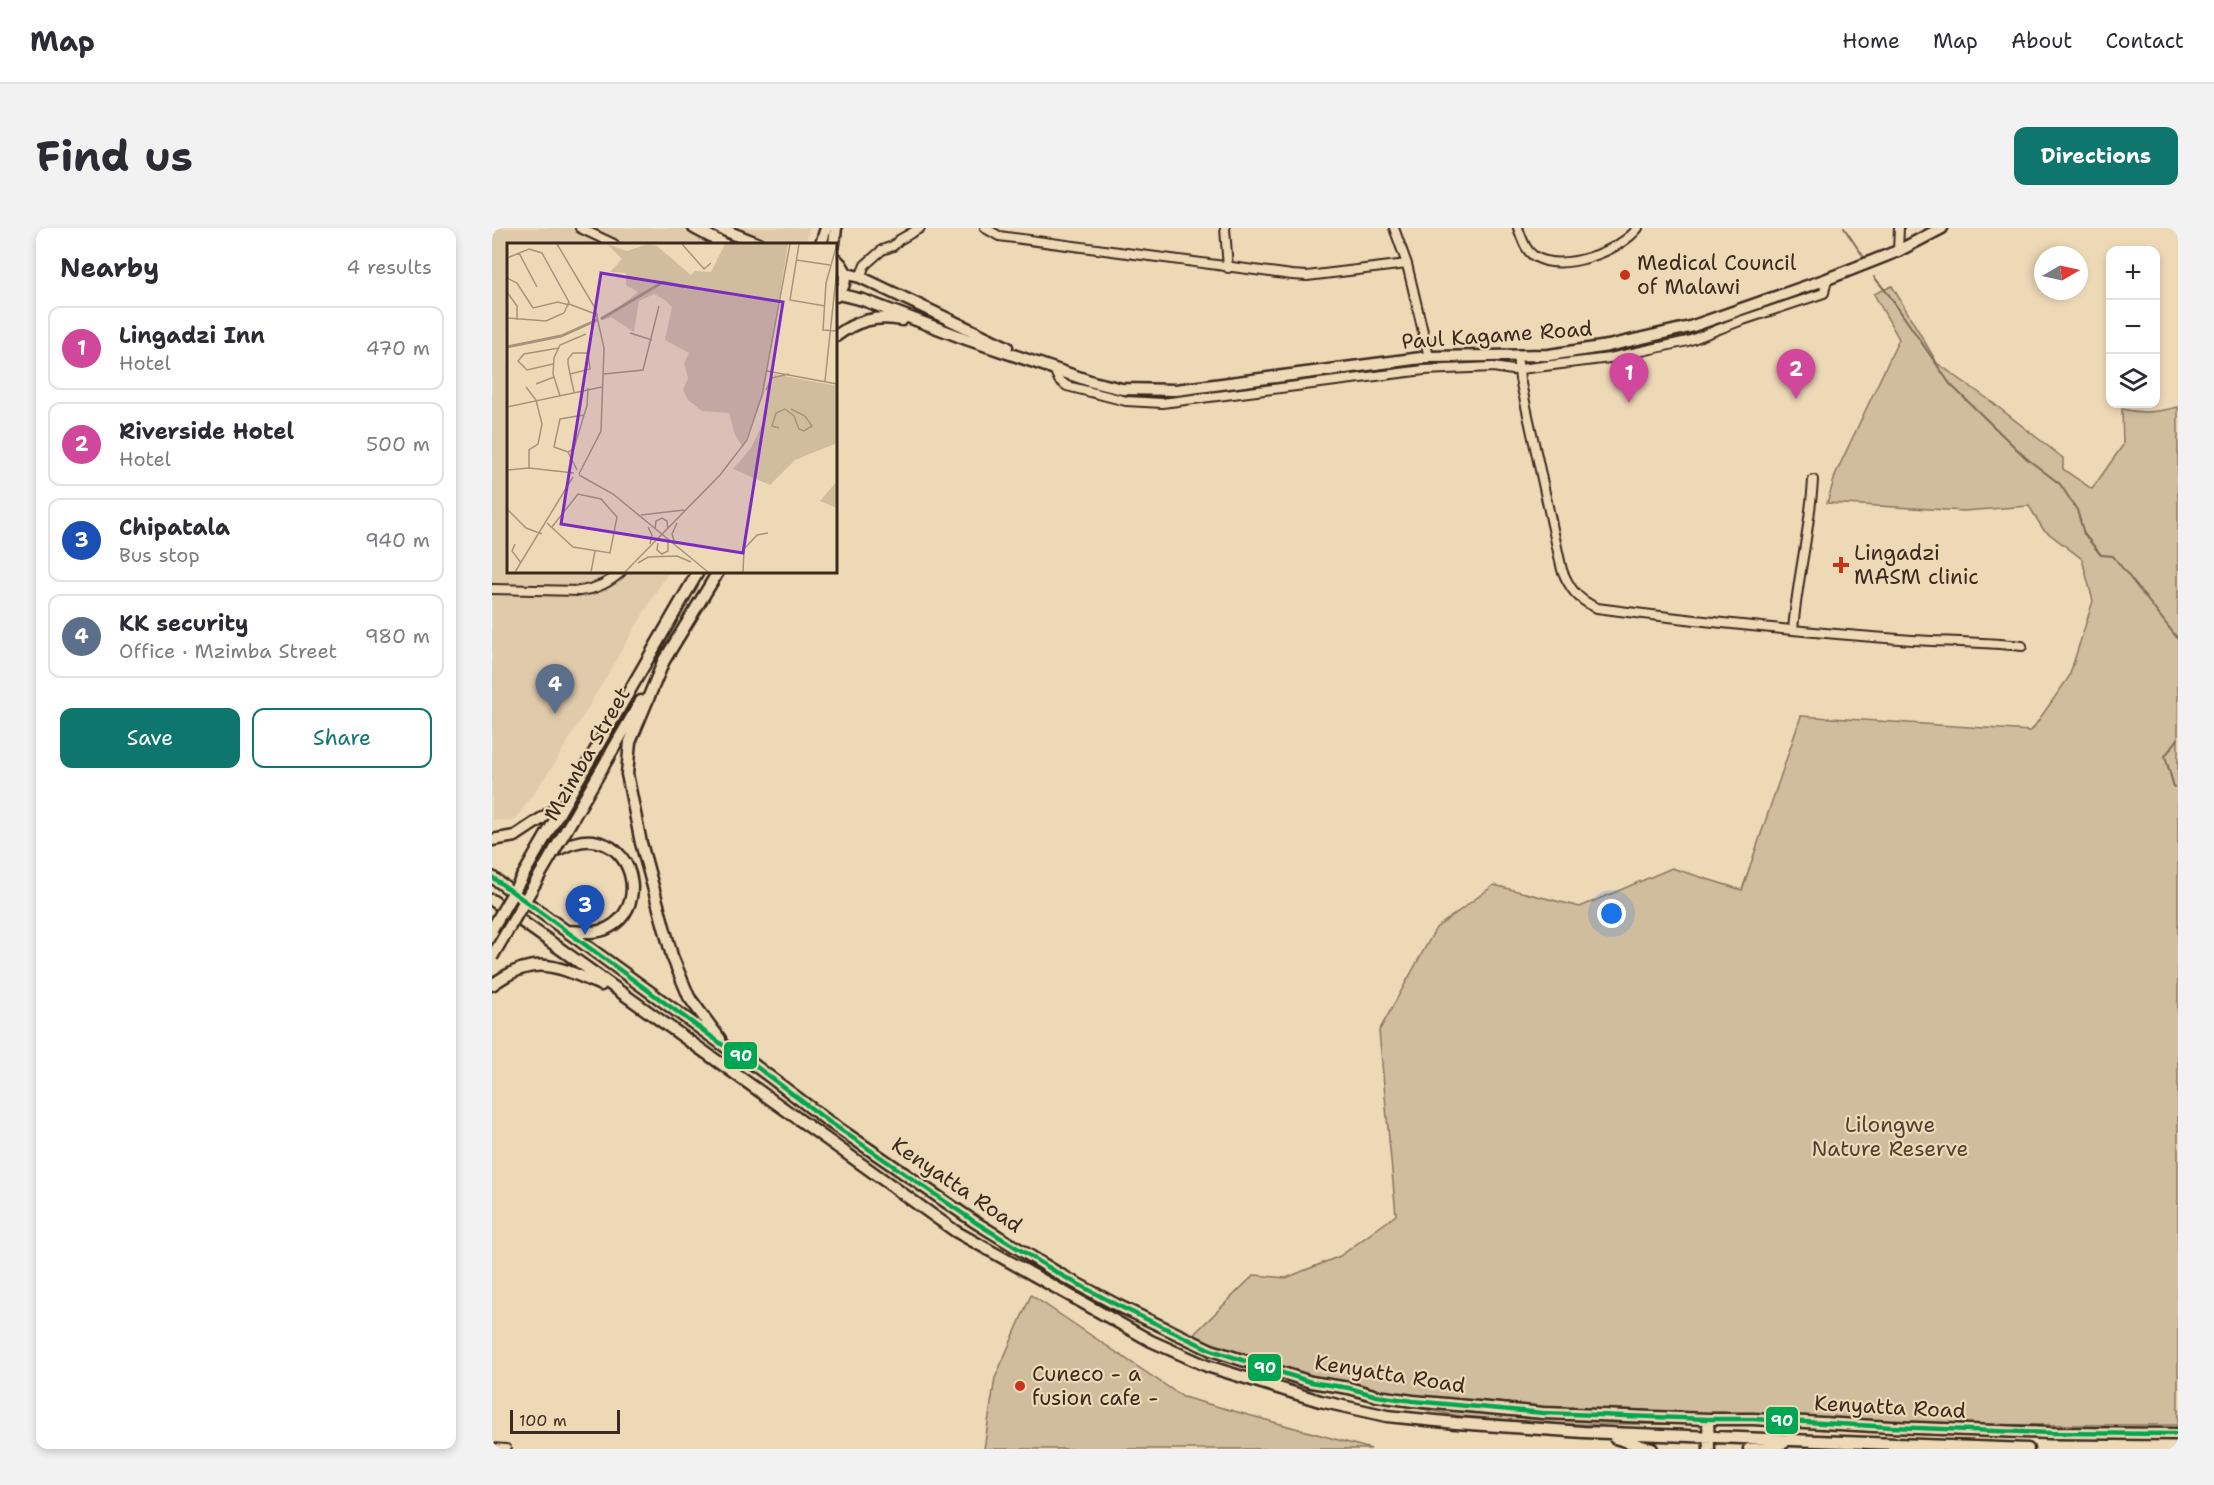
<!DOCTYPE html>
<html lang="en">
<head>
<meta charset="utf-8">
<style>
  :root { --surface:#fff; --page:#f2f2f3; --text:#2b2b33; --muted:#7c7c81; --line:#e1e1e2; --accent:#0f766e }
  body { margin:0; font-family:"Shantell Sans",sans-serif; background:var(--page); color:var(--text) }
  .controls { position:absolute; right:18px; top:18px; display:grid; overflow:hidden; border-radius:12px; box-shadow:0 3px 9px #0003 }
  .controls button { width:54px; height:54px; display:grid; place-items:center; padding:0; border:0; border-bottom:2px solid var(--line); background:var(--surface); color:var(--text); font:30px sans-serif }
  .compass { position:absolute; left:1542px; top:18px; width:54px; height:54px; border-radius:50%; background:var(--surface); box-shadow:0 3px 9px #0003; rotate:81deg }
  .scale { position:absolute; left:18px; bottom:15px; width:110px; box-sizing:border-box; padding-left:6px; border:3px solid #3b2a1e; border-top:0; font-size:16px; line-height:21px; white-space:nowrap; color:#3b2a1e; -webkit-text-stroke:4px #eed9b7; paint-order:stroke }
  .you { position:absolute; left:1120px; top:686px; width:21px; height:21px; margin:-15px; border:4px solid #fff; border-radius:50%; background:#1a73e8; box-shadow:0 0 0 9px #1a73e833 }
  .badge { display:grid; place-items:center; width:39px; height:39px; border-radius:50%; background:var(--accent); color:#fff; font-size:20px; font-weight:700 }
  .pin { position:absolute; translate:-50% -50px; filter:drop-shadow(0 2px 3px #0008) }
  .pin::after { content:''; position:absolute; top:32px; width:21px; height:18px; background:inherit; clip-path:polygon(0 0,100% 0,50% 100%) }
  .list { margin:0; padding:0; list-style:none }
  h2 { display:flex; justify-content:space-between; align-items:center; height:78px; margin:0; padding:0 24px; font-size:26px }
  h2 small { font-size:20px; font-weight:400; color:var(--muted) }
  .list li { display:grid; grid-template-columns:39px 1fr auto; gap:18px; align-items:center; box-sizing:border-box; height:84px; margin:0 12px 12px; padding:0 12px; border:2px solid var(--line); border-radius:12px }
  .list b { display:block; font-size:22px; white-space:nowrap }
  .list p { margin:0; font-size:20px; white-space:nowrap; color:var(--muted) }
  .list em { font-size:20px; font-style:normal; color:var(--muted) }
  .actions { display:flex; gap:12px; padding:18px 24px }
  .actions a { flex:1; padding:14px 0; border:2px solid var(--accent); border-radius:12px; text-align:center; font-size:21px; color:var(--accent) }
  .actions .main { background:var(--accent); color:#fff }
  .icon { flex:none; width:33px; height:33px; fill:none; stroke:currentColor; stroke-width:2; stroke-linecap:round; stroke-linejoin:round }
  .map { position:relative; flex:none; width:1686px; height:1221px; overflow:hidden; border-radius:12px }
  header { display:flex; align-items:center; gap:36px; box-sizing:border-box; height:84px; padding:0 30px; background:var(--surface); border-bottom:2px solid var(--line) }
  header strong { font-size:28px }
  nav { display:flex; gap:33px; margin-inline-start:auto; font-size:21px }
  .intro { display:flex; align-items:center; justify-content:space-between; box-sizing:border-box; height:144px; padding:0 36px }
  h1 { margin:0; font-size:42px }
  .button { padding:15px 27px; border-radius:12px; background:var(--accent); color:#fff; font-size:21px; font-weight:700 }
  main { display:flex; gap:36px; padding:0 36px }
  aside { flex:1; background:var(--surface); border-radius:12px; box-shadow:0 3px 9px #0003 }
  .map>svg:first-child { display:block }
  .built { fill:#dfcaaa }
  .green { fill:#d0bd9e; stroke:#86745e; stroke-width:1.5 }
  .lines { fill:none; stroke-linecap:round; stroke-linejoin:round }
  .stream { stroke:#7c6956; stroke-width:2 }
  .street-casing { stroke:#3b2a1e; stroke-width:12 }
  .secondary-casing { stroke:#3b2a1e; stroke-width:15 }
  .street { stroke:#eed9b7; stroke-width:8 }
  .secondary { stroke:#eed9b7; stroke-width:10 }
  .secondary-bridge-casing { stroke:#3b2a1e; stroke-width:15; stroke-linecap:butt }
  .secondary-bridge { stroke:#eed9b7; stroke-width:10 }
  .bus-1-casing { stroke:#eed9b7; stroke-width:9 }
  .bus-1 { stroke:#00a651; stroke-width:4.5 }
  .poi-dot { fill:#c8321e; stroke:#eed9b7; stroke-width:2 }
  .labels { text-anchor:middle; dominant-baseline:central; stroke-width:4.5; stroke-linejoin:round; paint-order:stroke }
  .poi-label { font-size:21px; fill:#3b2a1e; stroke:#eed9b7; text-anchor:start }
  .street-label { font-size:21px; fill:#3b2a1e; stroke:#eed9b7 }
  .park-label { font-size:21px; fill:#514031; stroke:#eed9b7 }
  .inset-river { fill:none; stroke:#a7937b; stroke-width:3 }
  .inset-road { fill:none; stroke:#a6937a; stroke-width:1.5 }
  .view { fill:#7b2cbf; fill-opacity:0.15; stroke:#7b2cbf; stroke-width:3 }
  .inset-edge { fill:none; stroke:#3b2a1e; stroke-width:3 }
  .line-badge { stroke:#eed9b7; stroke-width:2 }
  .badge-label { font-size:16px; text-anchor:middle; font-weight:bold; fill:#fff }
</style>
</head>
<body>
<header>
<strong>Map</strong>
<nav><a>Home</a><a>Map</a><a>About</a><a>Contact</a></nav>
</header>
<div class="intro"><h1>Find us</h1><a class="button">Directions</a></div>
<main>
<aside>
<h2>Nearby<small>4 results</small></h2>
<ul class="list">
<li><span class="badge" style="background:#d1479c">1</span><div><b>Lingadzi Inn</b><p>Hotel</p></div><em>470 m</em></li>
<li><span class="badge" style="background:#d1479c">2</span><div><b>Riverside Hotel</b><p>Hotel</p></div><em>500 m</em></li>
<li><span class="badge" style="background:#1a4fb4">3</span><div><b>Chipatala</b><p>Bus stop</p></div><em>940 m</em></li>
<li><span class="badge" style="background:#5c6f8a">4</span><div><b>KK security</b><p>Office · Mzimba Street</p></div><em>980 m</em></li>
</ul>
<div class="actions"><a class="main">Save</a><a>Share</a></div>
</aside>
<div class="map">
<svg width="1686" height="1221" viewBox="0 0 1686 1221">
  <rect width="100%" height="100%" fill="#eed9b7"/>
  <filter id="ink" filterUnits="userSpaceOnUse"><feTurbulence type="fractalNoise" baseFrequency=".0167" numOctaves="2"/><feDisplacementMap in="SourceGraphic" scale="12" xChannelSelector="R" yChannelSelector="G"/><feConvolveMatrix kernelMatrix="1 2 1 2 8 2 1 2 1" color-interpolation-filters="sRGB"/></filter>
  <g filter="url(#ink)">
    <path class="built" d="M0,0H317L314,16H16V344H176L65,532L21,594L0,591Z"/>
    <path class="green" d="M1400,58L1445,135L1496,171L1571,230V241L1600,261L1631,217L1630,181C1649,186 1666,184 1686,179V1197L1069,1196L968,1188L871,1170L694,1114L762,1047L794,1050L848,1028L904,987L887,803L944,700L1002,657L1088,679L1180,640L1250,662L1309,488L1539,503L1577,449L1601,373L1590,331L1551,301L1537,278L1472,283L1335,275L1344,245L1407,111L1382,66Z
      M539,1067L691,1169L879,1221H492L503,1150Z"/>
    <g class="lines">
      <path class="stream" d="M1352,0L1371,28
        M1382,49L1397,67L1458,156L1534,230L1568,256L1585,282L1592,306L1609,327L1621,328L1686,411
        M1682,559L1673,528L1686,511"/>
      <g class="street-casing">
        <path id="street" d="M88,0L122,16
          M493,0L507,8L800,47L815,48L915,36
          M733,0L736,40
          M902,0L915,36L937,129
          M1026,0C1030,10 1033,22 1042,28C1069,46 1128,23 1146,0
          M1406,23L1407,0
          M368,49L373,37L390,22L401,18L407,12L428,0
          M1025,128L1028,151L1070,342C1078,361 1085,371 1105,380C1209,394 1314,404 1420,412C1456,414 1493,414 1530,418
          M562,141L567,152L575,158L634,173L670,175L932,142L1001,139L1020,142L1118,130L1196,113L1248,93L1332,65L1335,51
          M0,361L88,363C105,361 117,355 129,344
          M1301,402C1305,352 1318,303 1321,252
          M0,1220L14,1221"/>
      </g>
      <g class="secondary-casing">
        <path id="secondary" d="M202,0L232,16
          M227,0L267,16
          M329,16L334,0
          M342,16L344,0
          M344,31C356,42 356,57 344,68
          M349,36L355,46L368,49L515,119
          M346,66L371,72L477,112L601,154L630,161L684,162L937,129L1057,127L1116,118L1198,99L1335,51L1406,23L1450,0
          M344,108C364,93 384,87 410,92
          M173,430L138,514L135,546L149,615L180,728L197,769L228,811
          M170,436L226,344
          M89,547L206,344
          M101,556L149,473
          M0,612L23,608L73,575
          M61,624C75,617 90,610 106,614C145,623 153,682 116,700C104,706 89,704 75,703
          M0,649L235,820L253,830L336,893L483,994L569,1047L625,1077L719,1122L819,1154L857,1160L885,1168L921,1173L1051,1185L1216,1191H1261L1399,1199L1558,1205L1686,1206
          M0,672L463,1003L659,1113L715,1138L828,1173L895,1188L964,1195L1091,1204L1536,1221
          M0,757C43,725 65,738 109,757
          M1216,1191L1217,1221
          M1123,1210L1160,1221
          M1257,1221L1292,1215"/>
      </g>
      <use href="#street" class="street"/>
      <use href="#secondary" class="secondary"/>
      <g class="secondary-bridge-casing">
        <path id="secondary-bridge" d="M0,701L89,547
          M0,729L101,556"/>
      </g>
      <use href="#secondary-bridge" class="secondary-bridge"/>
      <g class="bus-1-casing">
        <path id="bus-1" d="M0,649L235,820L253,830L336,893L483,994L569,1047L625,1077L719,1122L819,1154L857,1160L885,1168L921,1173L1051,1185L1216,1191H1261L1399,1199L1558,1205L1686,1206"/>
      </g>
      <use href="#bus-1" class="bus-1"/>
    </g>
  </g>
  <g class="poi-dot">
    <circle cx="1133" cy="47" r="6"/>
    <path d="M1346 328h6v6h6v6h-6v6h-6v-6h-6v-6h6z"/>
    <circle cx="528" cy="1158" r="6"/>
  </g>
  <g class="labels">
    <g class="poi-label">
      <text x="1145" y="35">Medical Council<tspan x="1145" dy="24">of Malawi</tspan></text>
      <text x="1362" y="325">Lingadzi<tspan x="1362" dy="24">MASM clinic</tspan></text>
      <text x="540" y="1146">Cuneco - a<tspan x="540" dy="24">fusion cafe -</tspan></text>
    </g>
    <g class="street-label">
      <text transform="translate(1005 107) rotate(-4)">Paul Kagame Road</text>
      <text transform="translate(95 526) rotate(-60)">Mzimba Street</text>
      <text transform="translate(465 957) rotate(34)">Kenyatta Road</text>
      <text transform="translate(898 1146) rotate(9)">Kenyatta Road</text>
      <text transform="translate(1398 1179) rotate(3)">Kenyatta Road</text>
    </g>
    <g class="park-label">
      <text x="1398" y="897">Lilongwe<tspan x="1398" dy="24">Nature Reserve</tspan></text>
    </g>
  </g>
  <g transform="translate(15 15)">
    <rect width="330" height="330" fill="#eed9b7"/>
    <path d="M100,1L120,8L141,1L150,3L184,32L188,28L204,29L218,1H281L257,150L236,204L228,192L222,170L195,168L181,157L176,147L181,135L177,120L182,110L158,97L165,64L158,57L147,51L132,58L127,89L104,74L96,77L131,49L119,42V30L103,29L115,16ZM267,131L330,143V200L288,217L263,242L226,226L244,205L258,176ZM330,238V265L313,258Z" fill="#d0bd9e"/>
    <path class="inset-river" d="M94,76L156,39L177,44M0,104L54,93L90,77"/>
    <path class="inset-road" d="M50,1L88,65L97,105L94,188L72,231M175,1L197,26L204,20M292,1L283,57L318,63M330,1L319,40L316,87L330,88M12,10L30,44M0,15L22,6L35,10L62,59L57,70L39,78L0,75M289,17L323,22M0,35L10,40L26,65L51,59L62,62M0,49L10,63V77M62,61L91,72M123,90L145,97M46,121L20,127L11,118L17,111L52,105M260,128L330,141M63,131L83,126L81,110H66L61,116V120L63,131L67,149M97,131L136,127L152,63M318,138L330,25M29,141L47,134M19,144L29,157L35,181L31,201L22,207V225M259,147L265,135L282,131M53,153L46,131L47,115L53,102L79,91M0,164L95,144M77,172L53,176L47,204L61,209L67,206V205L77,172L80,163L81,145M272,185L265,183L269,170L278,166L287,173L292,186L297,188L305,183L298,173L284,166M61,209L70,227M0,227L22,225L67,230M72,232L106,251L201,329M0,266L19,285L35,291M134,272L177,267M40,280L66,304L103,310L110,274L94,256L71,251L45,284M141,284L145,292L143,301M148,286L149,278L155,275L160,278L161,286M151,300L150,307L155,311L161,308V299M8,301L5,308L14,320M168,301L165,291L170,280M131,320L141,314L170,313L184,319M8,329L66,234M84,329L88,308M118,329L213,232L240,197L255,152L283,1M236,329L237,306L250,292L261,290"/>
    <path class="view" d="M94,30L276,59L236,310L54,281Z"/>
    <rect width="330" height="330" class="inset-edge"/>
  </g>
  <g class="line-badge">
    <rect x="231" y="813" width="35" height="29" rx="6" fill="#00a651"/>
    <rect x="755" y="1125" width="35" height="29" rx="6" fill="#00a651"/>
    <rect x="1273" y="1178" width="34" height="29" rx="6" fill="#00a651"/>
  </g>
  <g class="badge-label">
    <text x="249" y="833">90</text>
    <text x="773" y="1145">90</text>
    <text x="1290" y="1198">90</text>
  </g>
</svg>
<div class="controls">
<button>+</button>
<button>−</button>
<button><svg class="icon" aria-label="layers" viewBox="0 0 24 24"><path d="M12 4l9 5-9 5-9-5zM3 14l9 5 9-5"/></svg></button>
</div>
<svg class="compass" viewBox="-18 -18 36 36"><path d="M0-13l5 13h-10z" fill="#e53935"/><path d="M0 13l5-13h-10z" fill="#7c7c81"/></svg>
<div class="scale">100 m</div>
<div class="you"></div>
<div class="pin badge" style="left:1137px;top:175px;background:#d1479c">1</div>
<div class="pin badge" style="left:1304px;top:171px;background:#d1479c">2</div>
<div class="pin badge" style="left:93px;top:707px;background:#1a4fb4">3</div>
<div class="pin badge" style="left:63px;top:486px;background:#5c6f8a">4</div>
</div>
</main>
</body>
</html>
